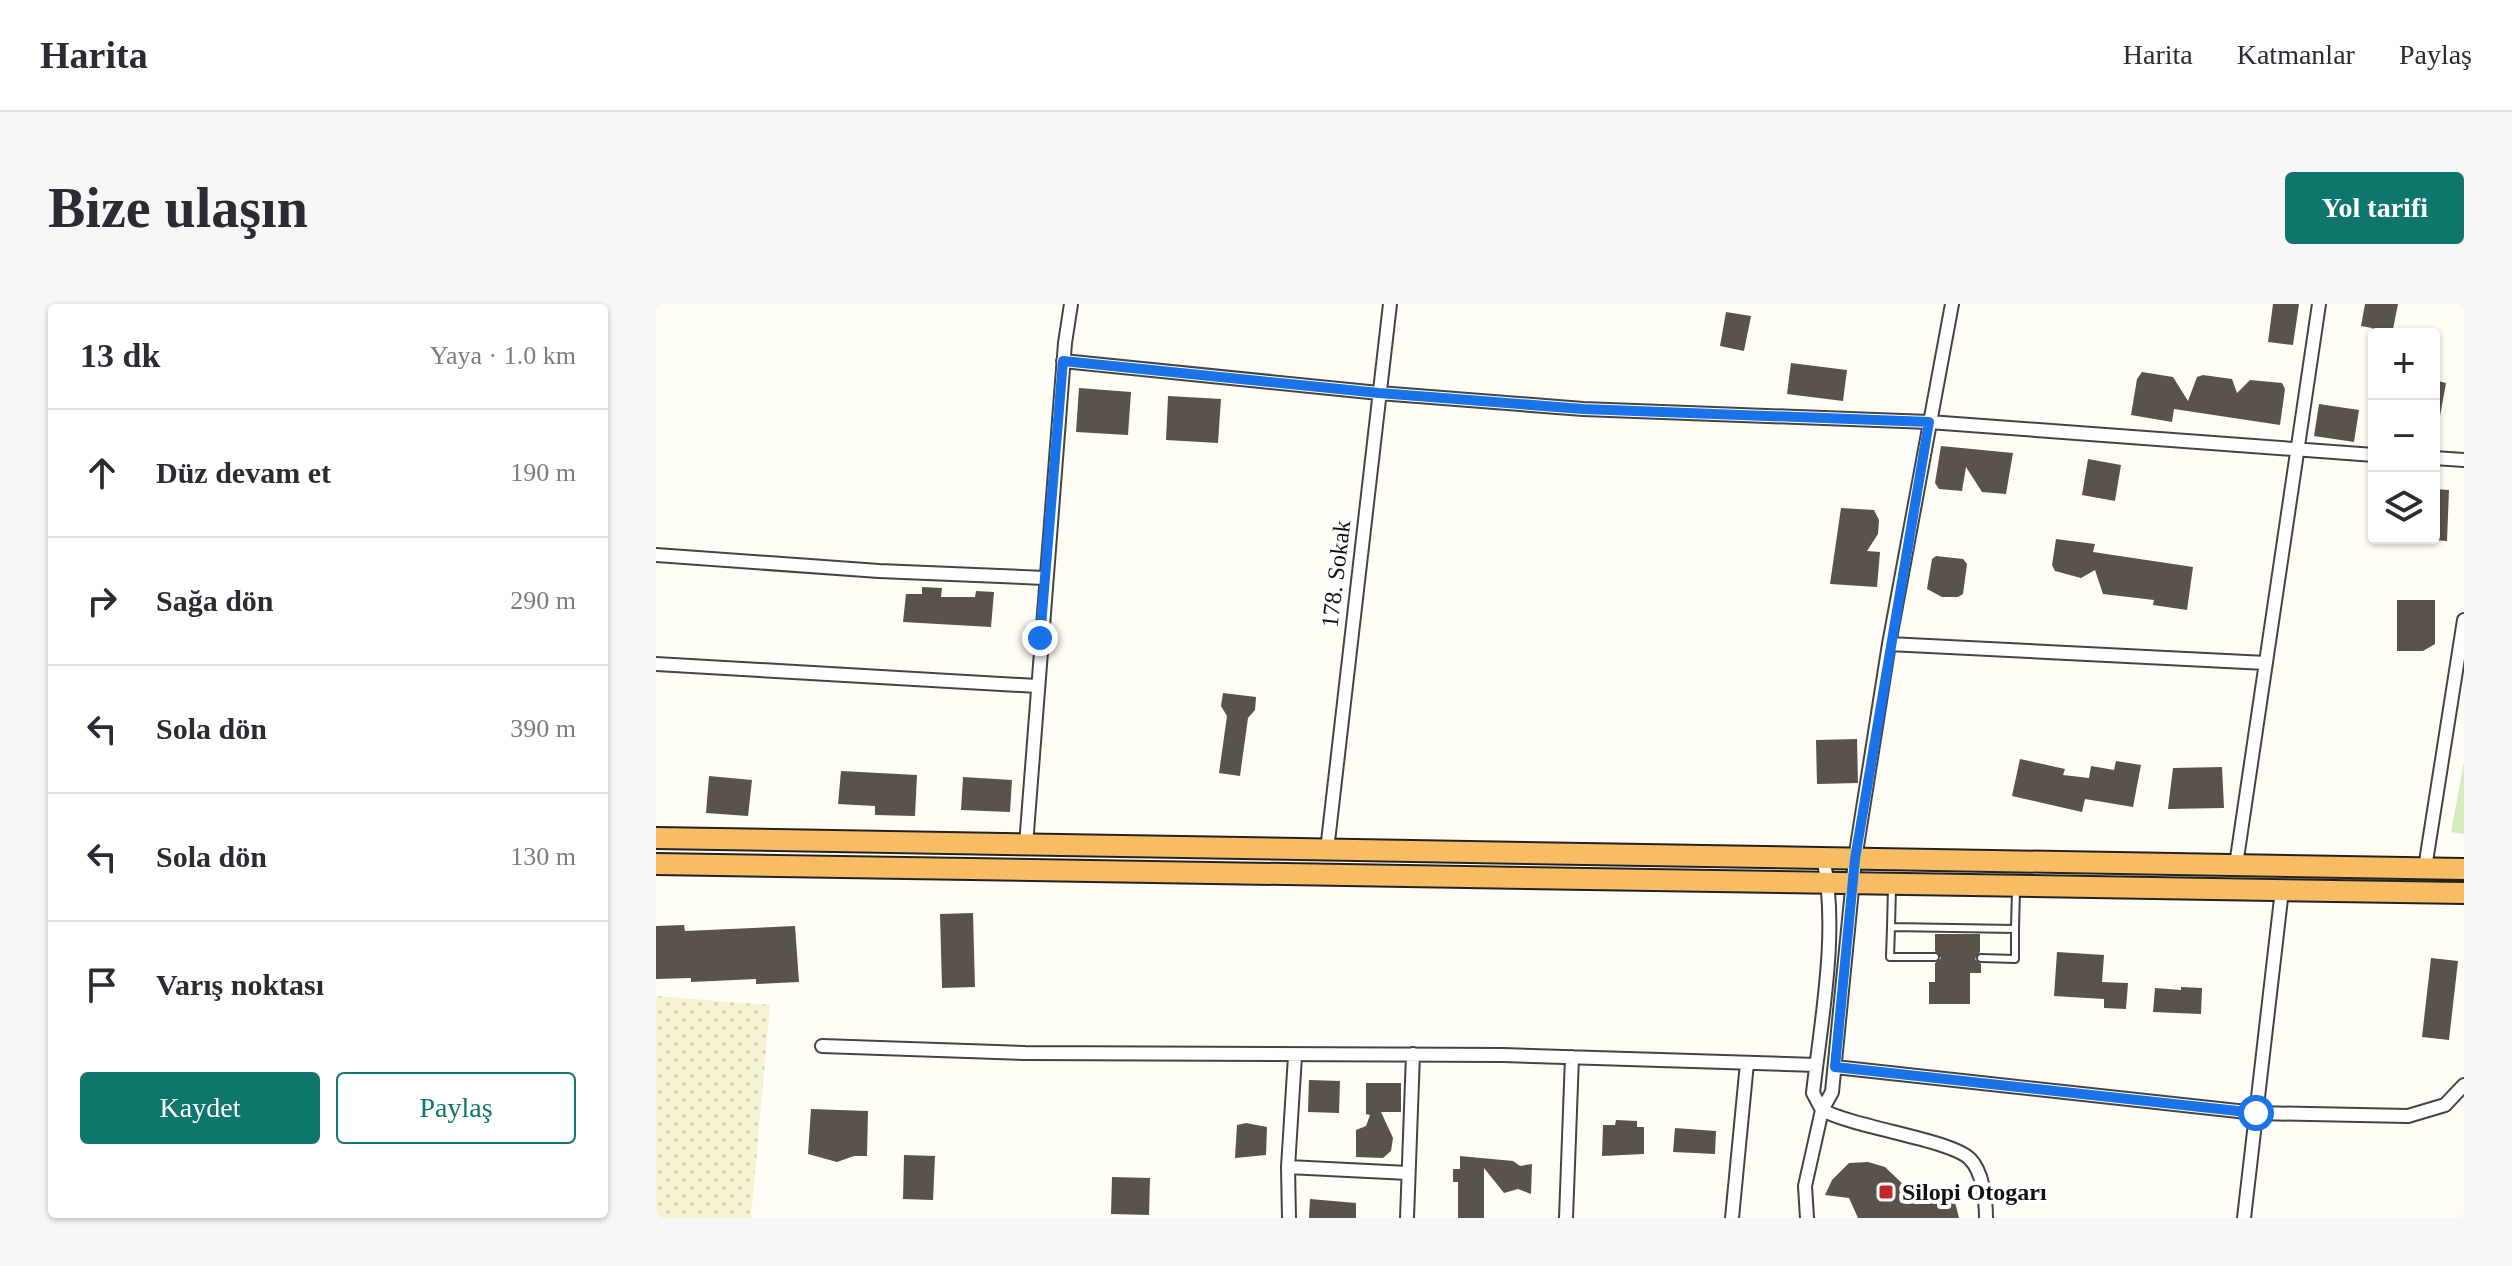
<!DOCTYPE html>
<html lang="tr">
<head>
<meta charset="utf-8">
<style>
  :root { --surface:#fff; --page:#f7f7f7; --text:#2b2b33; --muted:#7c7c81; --line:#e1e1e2; --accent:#0f766e }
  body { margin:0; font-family:"Times New Roman",serif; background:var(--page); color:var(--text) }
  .controls { position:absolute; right:24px; top:24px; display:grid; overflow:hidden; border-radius:8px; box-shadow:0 2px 6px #0004 }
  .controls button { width:72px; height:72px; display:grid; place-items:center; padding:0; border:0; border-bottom:2px solid var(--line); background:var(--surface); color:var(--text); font:40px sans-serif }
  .stop { position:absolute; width:24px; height:24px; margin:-18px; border:6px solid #1a73e8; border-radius:50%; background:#fff }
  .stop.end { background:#1a73e8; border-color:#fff; box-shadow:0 2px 8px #0008 }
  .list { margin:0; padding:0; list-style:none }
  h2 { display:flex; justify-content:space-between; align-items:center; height:104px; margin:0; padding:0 32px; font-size:34px }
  h2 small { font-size:26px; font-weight:400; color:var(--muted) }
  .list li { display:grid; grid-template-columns:52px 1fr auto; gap:24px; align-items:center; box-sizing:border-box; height:128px; padding:0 32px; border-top:2px solid var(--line) }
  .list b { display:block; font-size:30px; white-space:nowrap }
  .list em { font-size:26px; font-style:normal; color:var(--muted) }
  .actions { display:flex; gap:16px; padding:24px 32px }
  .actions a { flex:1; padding:18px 0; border:2px solid var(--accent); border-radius:8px; text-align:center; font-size:28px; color:var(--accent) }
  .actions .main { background:var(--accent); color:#fff }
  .icon { flex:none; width:44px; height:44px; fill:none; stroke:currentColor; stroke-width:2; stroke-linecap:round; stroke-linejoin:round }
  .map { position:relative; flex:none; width:1808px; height:914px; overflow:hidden; border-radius:8px }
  header { display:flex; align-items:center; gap:48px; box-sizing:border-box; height:112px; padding:0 40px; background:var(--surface); border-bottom:2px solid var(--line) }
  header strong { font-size:38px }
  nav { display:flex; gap:44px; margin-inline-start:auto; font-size:28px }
  .intro { display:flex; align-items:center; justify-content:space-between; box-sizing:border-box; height:192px; padding:0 48px }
  h1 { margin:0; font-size:56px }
  .button { padding:20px 36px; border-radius:8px; background:var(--accent); color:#fff; font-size:28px; font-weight:700 }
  main { display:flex; gap:48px; padding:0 48px }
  aside { flex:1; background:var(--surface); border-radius:8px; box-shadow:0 2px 6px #0004 }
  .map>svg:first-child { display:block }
  .farmland { fill:url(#farmland-dots) }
  .garden { fill:#d5ebbd }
  .building { fill:#5a524d }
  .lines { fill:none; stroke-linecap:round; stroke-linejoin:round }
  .service-casing { stroke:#444; stroke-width:10 }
  .minor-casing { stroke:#444; stroke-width:16 }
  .trunk-casing { stroke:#222; stroke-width:24 }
  .service { stroke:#fff; stroke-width:6 }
  .minor { stroke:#fff; stroke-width:12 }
  .trunk { stroke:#f7bc64; stroke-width:20 }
  .route { stroke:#1a73e8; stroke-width:10 }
  .poi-dot { fill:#c4262e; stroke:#fff; stroke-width:3 }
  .labels { text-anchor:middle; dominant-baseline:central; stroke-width:8; stroke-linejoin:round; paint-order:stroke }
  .street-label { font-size:24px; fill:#111; stroke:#fff }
  .poi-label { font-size:24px; font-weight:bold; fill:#111; stroke:#fff; text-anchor:start }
</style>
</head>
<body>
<header>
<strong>Harita</strong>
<nav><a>Harita</a><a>Katmanlar</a><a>Paylaş</a></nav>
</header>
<div class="intro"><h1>Bize ulaşın</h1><a class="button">Yol tarifi</a></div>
<main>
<aside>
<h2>13 dk<small>Yaya · 1.0 km</small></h2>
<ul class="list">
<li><svg class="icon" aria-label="ahead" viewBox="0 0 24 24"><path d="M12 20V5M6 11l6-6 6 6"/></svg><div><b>Düz devam et</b></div><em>190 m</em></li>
<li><svg class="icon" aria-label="right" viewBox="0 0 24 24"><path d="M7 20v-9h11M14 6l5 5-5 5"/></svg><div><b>Sağa dön</b></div><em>290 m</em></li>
<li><svg class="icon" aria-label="left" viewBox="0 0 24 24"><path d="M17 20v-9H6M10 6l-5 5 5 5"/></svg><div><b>Sola dön</b></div><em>390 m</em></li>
<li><svg class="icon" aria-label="left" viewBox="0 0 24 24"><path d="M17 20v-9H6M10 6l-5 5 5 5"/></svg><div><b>Sola dön</b></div><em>130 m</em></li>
<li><svg class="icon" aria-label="arrive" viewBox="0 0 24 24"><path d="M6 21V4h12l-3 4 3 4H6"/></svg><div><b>Varış noktası</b></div></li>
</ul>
<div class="actions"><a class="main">Kaydet</a><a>Paylaş</a></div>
</aside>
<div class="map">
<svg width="1808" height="914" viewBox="0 0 1808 914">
  <defs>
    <pattern id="farmland-dots" width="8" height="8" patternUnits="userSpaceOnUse" patternTransform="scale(2)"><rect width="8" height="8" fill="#f6f3d4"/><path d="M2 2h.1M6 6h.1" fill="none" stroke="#d2cfb5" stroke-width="1.8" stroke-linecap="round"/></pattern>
  </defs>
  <rect width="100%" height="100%" fill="#fffdf5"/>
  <path class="farmland" d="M0,692L114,701L95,914H0Z"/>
  <path class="garden" d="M1808,458V530L1795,528Z"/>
  <path class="building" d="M1617,0H1643L1637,41L1612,38Z
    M1709,0H1742L1736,30H1715L1716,24L1705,22Z
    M1070,8L1095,12L1088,47L1064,42Z
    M1135,59L1191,66L1187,97L1131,90Z
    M1486,68L1517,73L1532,97L1541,73L1547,71L1576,75L1581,89L1594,76L1626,79L1629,85L1624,121L1518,105L1516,118L1475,111L1481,75Z
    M1778,76L1790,79L1784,112L1778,111Z
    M423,84L475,88L472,131L420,128Z
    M512,92L565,95L562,139L510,136Z
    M1663,100L1703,106L1698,138L1658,132Z
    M1285,142L1357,149L1350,190L1326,188L1310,163L1306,187L1283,185L1279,179Z
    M1432,155L1465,161L1459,197L1426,191Z
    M1778,185L1793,186L1791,237L1778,236Z
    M1185,204L1218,206L1223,216L1222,230L1211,247L1224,248L1221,283L1174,280Z
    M1400,235L1439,240L1437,248L1537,263L1531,306L1497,301L1498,296L1447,290L1439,266L1425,274L1399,267L1396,261Z
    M1280,252L1307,255L1311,260L1307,290L1302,293H1286L1271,285L1276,255Z
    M266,283L286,284L285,293H319L320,287L338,288L335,323L247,318L250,290H266Z
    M1741,296H1779V340L1767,347H1741Z
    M567,389L600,393L599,406L592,414L584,472L563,469L571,412L565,402Z
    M1201,435L1202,479L1161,480L1160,436Z
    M1364,455L1409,465L1407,471L1433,474L1435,462L1458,466L1460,457L1485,461L1477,503L1429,495L1426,508L1356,492Z
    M1566,463L1568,504L1512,505L1517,464Z
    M185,467L261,471L259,512L219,511V502L182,500Z
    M53,472L96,476L92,512L50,509Z
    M307,473L356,476L354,508L305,506Z
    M317,609L319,683L286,684L284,610Z
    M28,621L29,627L139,622L143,678L100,680V675L35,678V674L0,675V622Z
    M1279,630H1324V648L1319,655L1325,660V669H1314V700H1273V678H1279V659L1285,654L1279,647Z
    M1401,648L1448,651L1446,678L1472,679L1470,705L1448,704V695L1398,692Z
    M1775,654L1802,657L1793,736L1766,733Z
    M1525,683L1546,684L1545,710L1497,708L1499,684L1525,686Z
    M653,776L684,777L683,809L652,808Z
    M710,779H745V808H725L737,834L735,847L727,854L700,853V826L710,822L714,811L710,810Z
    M155,805L212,807L211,852H198L181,858L152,850Z
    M960,816L981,817V823H988V850L946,852L947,821H959Z
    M590,819L611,823L610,851L579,854L581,821Z
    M1019,824L1060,827L1059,850L1017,848Z
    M248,851L279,852L277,896L247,895Z
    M804,852L857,857L864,862L876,860L875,890L862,885L848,889L828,864V914H802V878H797V865H804Z
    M1212,858L1229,863L1251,884L1297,890L1303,914H1202L1193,894L1169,891L1176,876L1193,859Z
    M456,873L494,874L493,911L455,910Z
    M654,895L700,899V914H653Z"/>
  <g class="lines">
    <g class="service-casing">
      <path id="service" d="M1236,583L1235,623L1359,625L1360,585
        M1235,623L1234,653H1279
        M1325,654L1359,655V625"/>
    </g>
    <g class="minor-casing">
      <path id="minor" d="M407,57L723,89L927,105L1273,118L1718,151
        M1778,154L1808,156
        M0,251L223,267L389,274
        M1233,340L1610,359
        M0,360L381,382
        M370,541L409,39L415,0
        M671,546L734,0
        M1580,561L1663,0
        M1769,564L1808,316
        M166,742L369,749L847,751L1160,761
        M1179,763L1600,809L1752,812L1789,801L1808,781
        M1166,806L1176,788L1199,555L1233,340L1296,0
        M1166,806L1157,789C1165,717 1183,625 1167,554
        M632,863L752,869
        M633,914L632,863L639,752
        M751,914L757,750
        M910,914L916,753
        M1076,914L1091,759
        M1151,914L1149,882L1166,806C1200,824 1296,836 1314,855C1327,868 1330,897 1330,914
        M1588,914L1626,586"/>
    </g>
    <g class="trunk-casing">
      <path id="trunk" d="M0,534L1808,565
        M0,560L1808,589"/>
    </g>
    <use href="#service" class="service"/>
    <use href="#minor" class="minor"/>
    <use href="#trunk" class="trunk"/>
  </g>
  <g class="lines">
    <path class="route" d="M384,334L407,57L723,89L927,105L1273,118L1199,555L1179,763L1600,809"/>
  </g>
  <rect class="poi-dot" x="1222" y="880" width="16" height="16" rx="4"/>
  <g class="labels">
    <g class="street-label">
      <text transform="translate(680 270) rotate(-83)">178. Sokak</text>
    </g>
    <g class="poi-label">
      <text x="1246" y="888">Silopi Otogarı</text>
    </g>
  </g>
</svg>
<div class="controls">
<button>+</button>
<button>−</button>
<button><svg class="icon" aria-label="layers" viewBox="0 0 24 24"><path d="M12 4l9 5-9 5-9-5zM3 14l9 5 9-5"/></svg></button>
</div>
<div class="stop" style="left:1600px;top:809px"></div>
<div class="stop end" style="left:384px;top:334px"></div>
</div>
</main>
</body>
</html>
